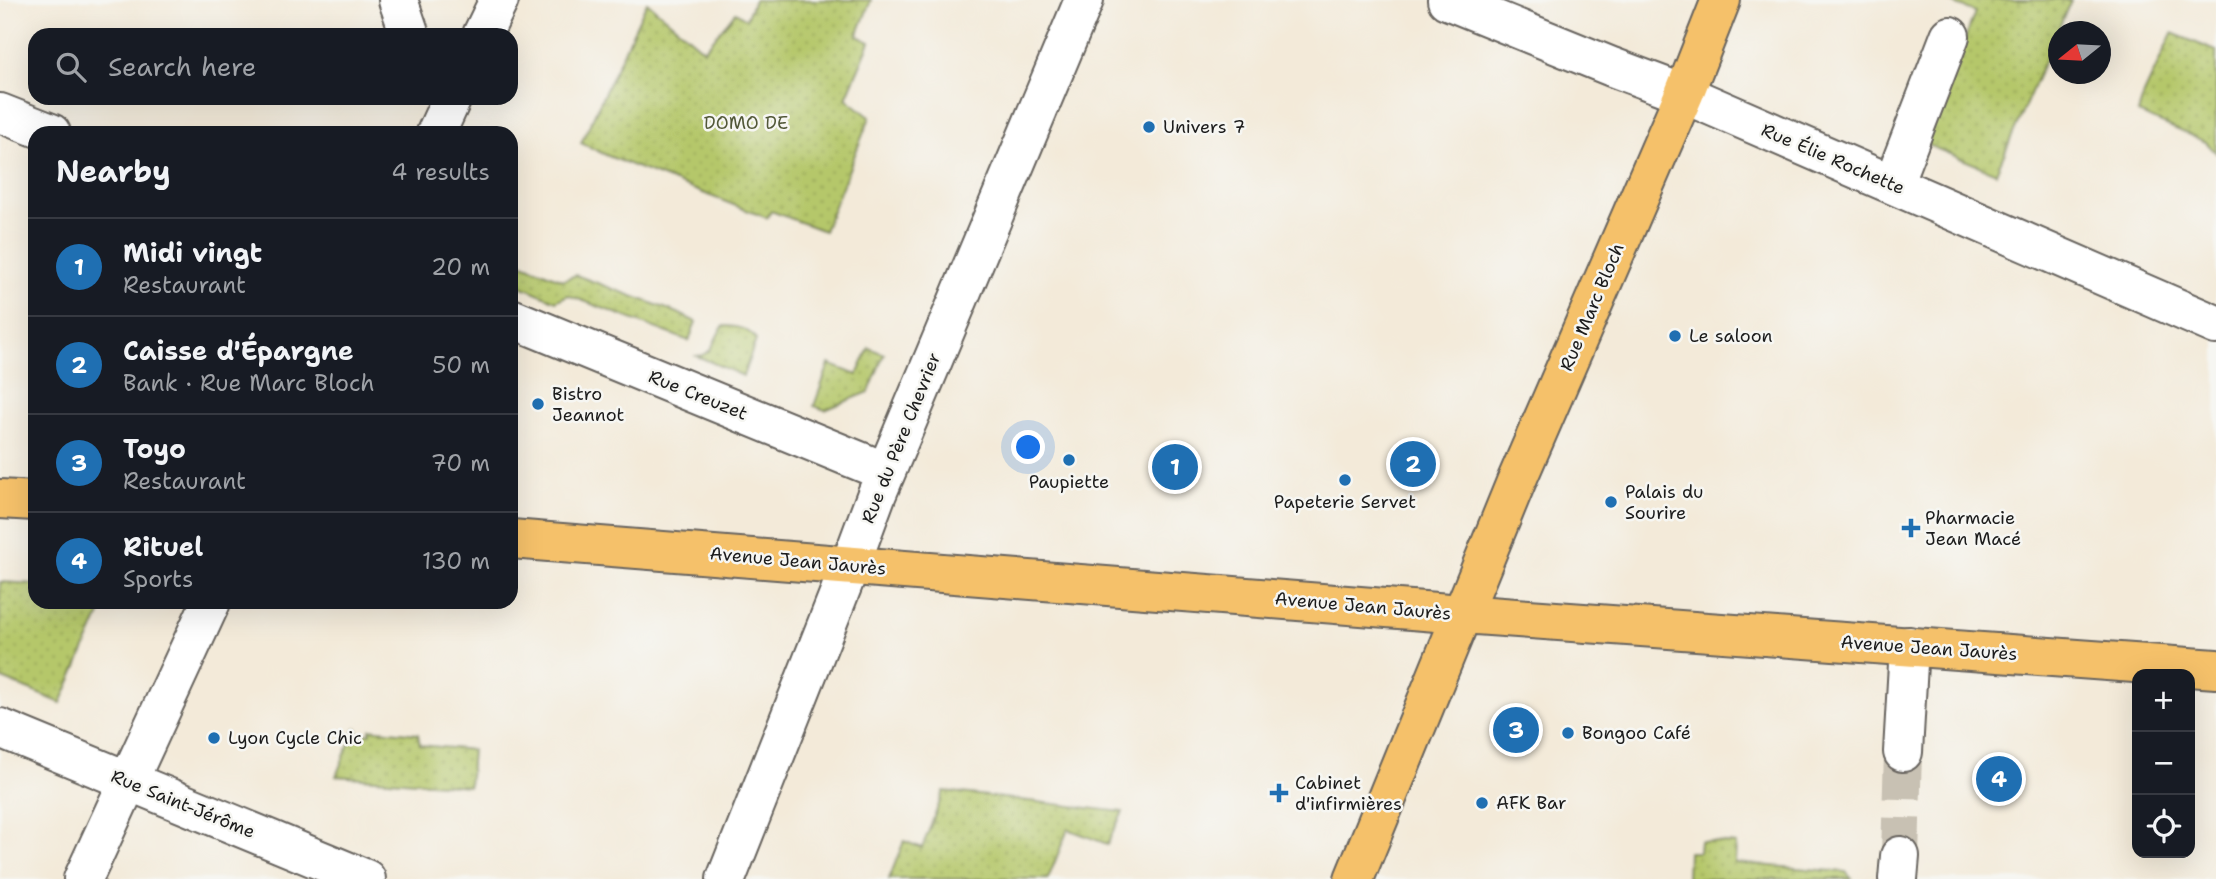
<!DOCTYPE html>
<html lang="en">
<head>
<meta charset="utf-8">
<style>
  :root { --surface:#171b24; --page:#242831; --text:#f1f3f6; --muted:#9ea1a6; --line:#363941; --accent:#1f6fb2 }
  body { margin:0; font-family:"Shantell Sans",sans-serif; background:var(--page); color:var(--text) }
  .controls { position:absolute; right:21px; bottom:21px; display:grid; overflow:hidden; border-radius:14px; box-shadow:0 7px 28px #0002 }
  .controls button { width:63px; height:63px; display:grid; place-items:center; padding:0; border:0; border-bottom:2px solid var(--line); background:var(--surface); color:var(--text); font:35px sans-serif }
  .compass { position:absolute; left:2048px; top:21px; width:63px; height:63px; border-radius:50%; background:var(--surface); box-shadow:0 7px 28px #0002; rotate:252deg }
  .you { position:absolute; left:1029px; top:448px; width:24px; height:24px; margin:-18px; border:5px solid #fff; border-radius:50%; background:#1a73e8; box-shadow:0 0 0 10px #1a73e833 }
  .badge { display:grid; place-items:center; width:46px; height:46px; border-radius:50%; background:var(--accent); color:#fff; font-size:23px; font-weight:700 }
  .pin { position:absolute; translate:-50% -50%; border:4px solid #fff; box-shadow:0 2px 7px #0006 }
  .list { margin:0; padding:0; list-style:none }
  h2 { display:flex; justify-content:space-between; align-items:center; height:91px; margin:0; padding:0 28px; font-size:30px }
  h2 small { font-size:23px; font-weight:400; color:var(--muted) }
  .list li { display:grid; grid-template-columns:46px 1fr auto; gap:21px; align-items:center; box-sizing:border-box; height:98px; padding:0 28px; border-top:2px solid var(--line) }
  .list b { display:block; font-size:26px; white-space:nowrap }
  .list p { margin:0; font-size:23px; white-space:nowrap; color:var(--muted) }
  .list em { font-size:23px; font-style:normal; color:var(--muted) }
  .icon { flex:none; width:38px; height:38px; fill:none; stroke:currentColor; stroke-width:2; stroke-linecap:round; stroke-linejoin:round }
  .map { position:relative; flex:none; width:2216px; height:879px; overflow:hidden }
  .search { position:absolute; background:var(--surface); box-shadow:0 7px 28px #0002; left:28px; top:28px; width:490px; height:77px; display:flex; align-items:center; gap:18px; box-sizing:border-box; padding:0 24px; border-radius:21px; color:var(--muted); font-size:26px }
  .panel { position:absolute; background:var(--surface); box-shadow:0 7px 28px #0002; left:28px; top:126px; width:490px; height:483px; border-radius:21px }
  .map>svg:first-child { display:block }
  .grass { fill:url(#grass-dots); stroke:#687244; stroke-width:2 }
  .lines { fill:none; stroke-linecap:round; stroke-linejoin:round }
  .minor-tunnel { stroke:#c8c1b3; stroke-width:38; stroke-dasharray:38 19; stroke-linecap:butt }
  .minor-casing { stroke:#67645e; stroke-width:42 }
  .major-casing { stroke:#67645e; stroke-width:42 }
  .minor { stroke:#fff; stroke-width:38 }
  .major { stroke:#f5c16b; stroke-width:38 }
  .poi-dot { fill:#1f6fb2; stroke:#f6f6f2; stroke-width:2.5 }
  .labels { text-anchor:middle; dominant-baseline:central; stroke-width:5; stroke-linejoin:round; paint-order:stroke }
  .park-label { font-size:18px; fill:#525838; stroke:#f6f6f2 }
  .poi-label { font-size:18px; fill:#1c1c1c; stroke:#f6f6f2; text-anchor:start }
  .street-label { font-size:18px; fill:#1c1c1c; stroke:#f6f6f2 }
</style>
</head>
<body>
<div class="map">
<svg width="2216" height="879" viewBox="0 0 2216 879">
  <defs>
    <pattern id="grass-dots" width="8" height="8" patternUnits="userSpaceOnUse" patternTransform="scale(1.75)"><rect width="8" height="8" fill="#b5c76b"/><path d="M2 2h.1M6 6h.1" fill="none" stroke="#9baa5c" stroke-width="1.8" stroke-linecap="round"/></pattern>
  </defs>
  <rect width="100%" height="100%" fill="#f6f6f2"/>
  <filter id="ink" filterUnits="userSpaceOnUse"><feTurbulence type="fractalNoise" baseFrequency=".0143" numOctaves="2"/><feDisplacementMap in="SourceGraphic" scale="14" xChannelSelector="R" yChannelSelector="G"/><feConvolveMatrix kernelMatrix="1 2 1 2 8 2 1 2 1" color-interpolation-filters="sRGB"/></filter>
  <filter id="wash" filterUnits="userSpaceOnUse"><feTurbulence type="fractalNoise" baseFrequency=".00686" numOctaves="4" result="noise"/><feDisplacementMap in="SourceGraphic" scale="28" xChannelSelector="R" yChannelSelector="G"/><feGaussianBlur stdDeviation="1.57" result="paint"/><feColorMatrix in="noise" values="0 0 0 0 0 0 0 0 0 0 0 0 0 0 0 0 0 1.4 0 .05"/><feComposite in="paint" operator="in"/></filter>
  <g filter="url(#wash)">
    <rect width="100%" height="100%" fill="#f3ead9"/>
    <path class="grass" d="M754,0H871L857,36L870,42L846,98L870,117L824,231L771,211L767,218L608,156L581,143L647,2L704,50L736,12L746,19Z
      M1945,0H2071L1996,173L1925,144L1975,12Z
      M2172,33L2216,51V153L2206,142L2138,113L2144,94Z
      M511,259L563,280L576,275L678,313L696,322L689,341L568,295L556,301L511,282Z
      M724,326C735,326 751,329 756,340L743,376L697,356C716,354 712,338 724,326Z
      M869,348L884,354L869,392L825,410L814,406L829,364L857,375Z
      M0,582L35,584V602H66V605L102,610L61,703L0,678Z
      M357,728L358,733L370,734V729L418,734L420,745L472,750L469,786L336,776L355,729Z
      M944,791L1123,812L1107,844L1068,829L1048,879H889L904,841L922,848Z
      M1700,841L1736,844L1735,863L1846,872L1852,879H1687L1688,852H1699Z"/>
  </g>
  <g filter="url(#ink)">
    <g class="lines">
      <path class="minor-tunnel" d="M1900,856L1903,752"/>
      <g class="minor-casing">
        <path id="minor" d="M398,0L410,35
          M1447,0L1612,67L1684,94L2216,325
          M482,35L499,0
          M0,113L51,133
          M436,133L452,98
          M1893,184L1950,36
          M511,318L886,472
          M0,728L366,879
          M1903,752L1909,646
          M83,879L211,602
          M726,879L850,566L876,496L1084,0
          M1898,879L1900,856"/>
      </g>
      <g class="major-casing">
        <path id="major" d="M0,499L35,501
          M511,539L1462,614L2216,669
          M1354,879L1516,482L1684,94L1721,0"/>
      </g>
      <use href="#minor" class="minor"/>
      <use href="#major" class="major"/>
    </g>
  </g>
  <g class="poi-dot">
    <circle cx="1149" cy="127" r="7"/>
    <circle cx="1675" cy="336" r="7"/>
    <circle cx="538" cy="404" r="7"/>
    <circle cx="1069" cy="460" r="7"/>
    <circle cx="1345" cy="480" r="7"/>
    <circle cx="1611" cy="502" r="7"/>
    <path d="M1907.5 517.5h7v7h7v7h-7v7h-7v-7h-7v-7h7z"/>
    <circle cx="1568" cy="733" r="7"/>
    <circle cx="214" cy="738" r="7"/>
    <path d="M1275.5 782.5h7v7h7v7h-7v7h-7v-7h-7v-7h7z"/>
    <circle cx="1482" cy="803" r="7"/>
  </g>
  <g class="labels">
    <g class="park-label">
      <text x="746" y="123">DOMO DE</text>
    </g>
    <g class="poi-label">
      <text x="1163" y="127">Univers 7</text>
      <text x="1689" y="336">Le saloon</text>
      <text x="552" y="394">Bistro<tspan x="552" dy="21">Jeannot</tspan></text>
      <text x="1069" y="482" text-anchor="middle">Paupiette</text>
      <text x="1625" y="492">Palais du<tspan x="1625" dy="21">Sourire</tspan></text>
      <text x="1345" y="502" text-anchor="middle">Papeterie Servet</text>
      <text x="1925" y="518">Pharmacie<tspan x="1925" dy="21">Jean Macé</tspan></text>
      <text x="1582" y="733">Bongoo Café</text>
      <text x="228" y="738">Lyon Cycle Chic</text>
      <text x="1295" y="783">Cabinet<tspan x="1295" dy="21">d'infirmières</tspan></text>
      <text x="1496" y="803">AFK Bar</text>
    </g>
    <g class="street-label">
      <text transform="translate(1833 159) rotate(23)">Rue Élie Rochette</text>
      <text transform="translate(1592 307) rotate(-67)">Rue Marc Bloch</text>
      <text transform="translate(698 395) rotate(22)">Rue Creuzet</text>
      <text transform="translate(901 438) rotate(-68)">Rue du Père Chevrier</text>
      <text transform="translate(798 561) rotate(5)">Avenue Jean Jaurès</text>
      <text transform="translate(1363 606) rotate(5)">Avenue Jean Jaurès</text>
      <text transform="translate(1929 648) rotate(4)">Avenue Jean Jaurès</text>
      <text transform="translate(183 804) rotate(22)">Rue Saint-Jérôme</text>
    </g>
  </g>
</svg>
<div class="controls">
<button>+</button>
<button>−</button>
<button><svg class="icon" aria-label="locate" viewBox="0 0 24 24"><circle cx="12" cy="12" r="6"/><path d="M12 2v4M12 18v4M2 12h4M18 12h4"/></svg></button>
</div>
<svg class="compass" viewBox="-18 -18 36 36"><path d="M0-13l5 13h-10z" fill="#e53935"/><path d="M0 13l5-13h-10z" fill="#9ea1a6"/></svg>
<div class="you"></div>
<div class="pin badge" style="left:1175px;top:467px">1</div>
<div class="pin badge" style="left:1413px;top:464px">2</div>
<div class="pin badge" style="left:1516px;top:730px">3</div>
<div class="pin badge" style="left:1999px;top:779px">4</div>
<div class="search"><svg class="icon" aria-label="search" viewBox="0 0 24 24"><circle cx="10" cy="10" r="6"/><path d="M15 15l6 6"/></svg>Search here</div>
<section class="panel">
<h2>Nearby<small>4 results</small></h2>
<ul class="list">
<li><span class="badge">1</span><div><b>Midi vingt</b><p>Restaurant</p></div><em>20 m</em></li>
<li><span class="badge">2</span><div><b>Caisse d'Épargne</b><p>Bank · Rue Marc Bloch</p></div><em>50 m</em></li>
<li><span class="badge">3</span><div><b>Toyo</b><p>Restaurant</p></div><em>70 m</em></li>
<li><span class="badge">4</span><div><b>Rituel</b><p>Sports</p></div><em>130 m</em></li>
</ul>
</section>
</div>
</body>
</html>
